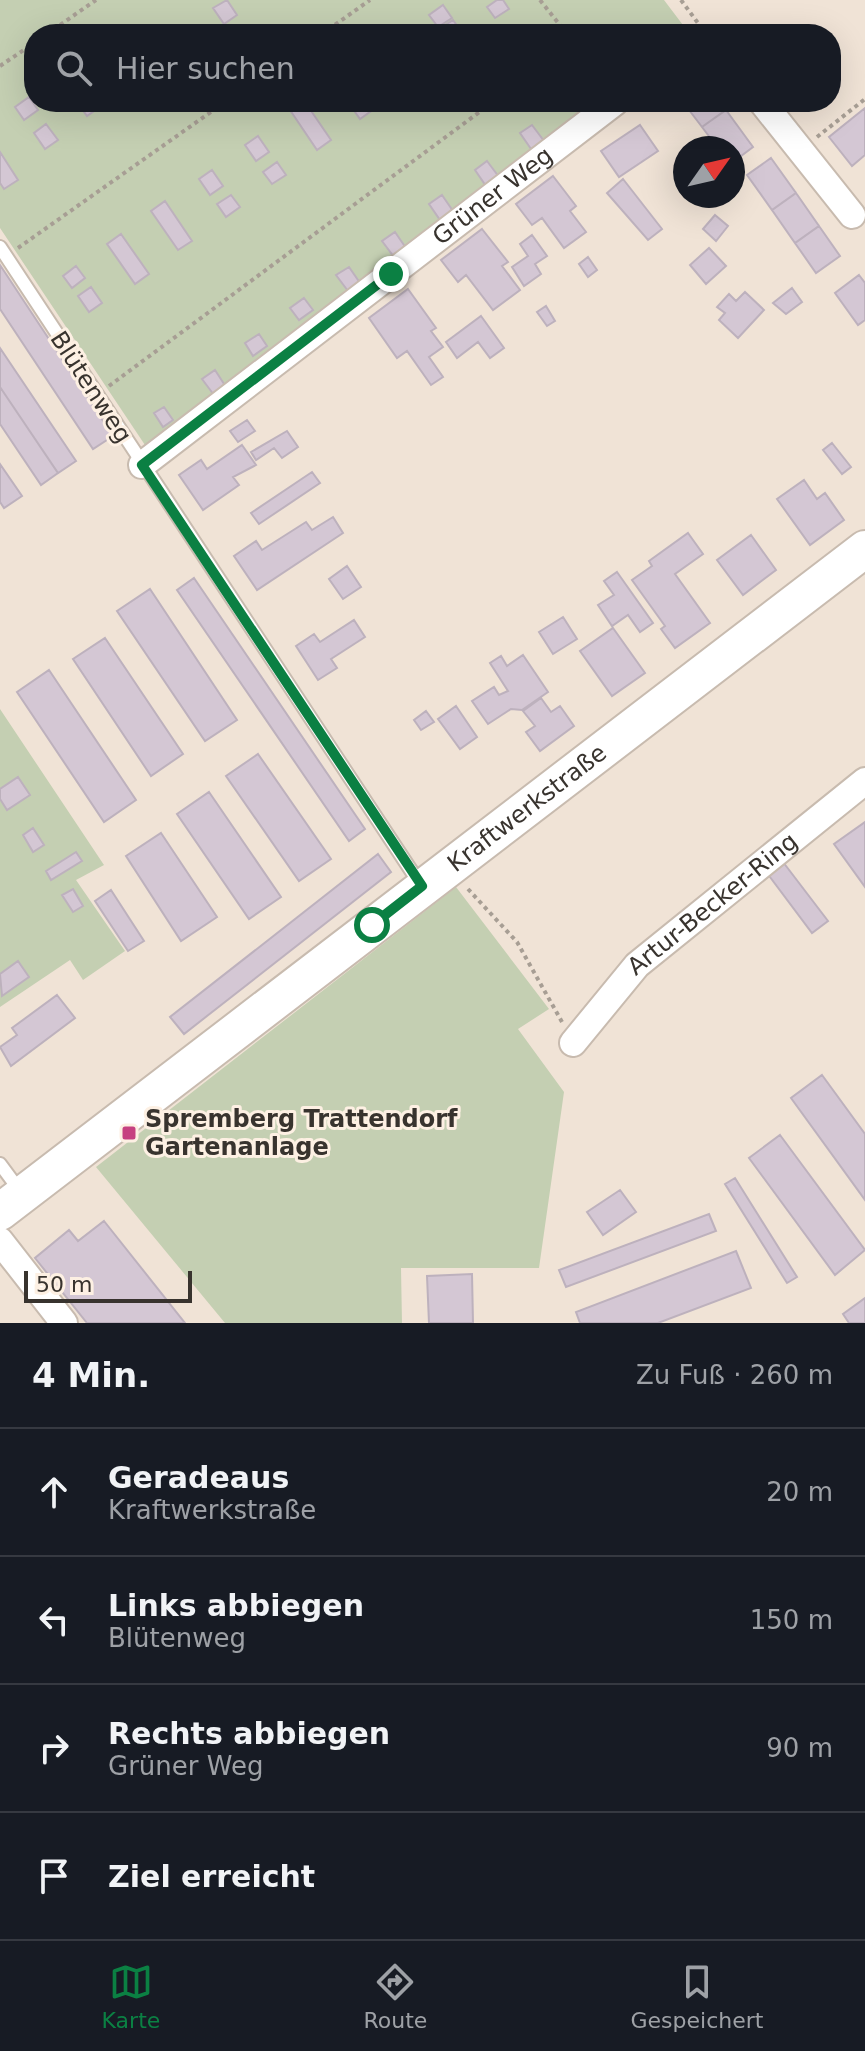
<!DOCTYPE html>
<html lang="de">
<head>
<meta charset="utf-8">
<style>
  :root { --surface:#171b24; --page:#242831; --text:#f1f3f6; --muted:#9ea1a6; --line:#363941; --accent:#0b8043 }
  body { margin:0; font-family:"DejaVu Sans",sans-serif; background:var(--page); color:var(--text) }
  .compass { position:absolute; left:673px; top:136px; width:72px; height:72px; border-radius:50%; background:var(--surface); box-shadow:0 8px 32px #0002; rotate:56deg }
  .scale { position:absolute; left:24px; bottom:20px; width:168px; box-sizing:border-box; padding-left:8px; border:4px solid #38332e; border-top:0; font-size:22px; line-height:28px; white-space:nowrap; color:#38332e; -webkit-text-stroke:6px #fdf0e3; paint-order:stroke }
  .stop { position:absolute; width:24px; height:24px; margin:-18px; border:6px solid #0b8043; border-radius:50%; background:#fff }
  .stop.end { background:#0b8043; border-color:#fff; box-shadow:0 2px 8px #0008 }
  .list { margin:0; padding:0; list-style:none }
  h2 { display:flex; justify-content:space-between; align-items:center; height:104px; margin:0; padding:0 32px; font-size:34px }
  h2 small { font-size:26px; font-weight:400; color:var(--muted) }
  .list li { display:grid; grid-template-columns:52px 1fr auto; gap:24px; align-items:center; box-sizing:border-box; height:128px; padding:0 32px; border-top:2px solid var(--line) }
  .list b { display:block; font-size:30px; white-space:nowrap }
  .list p { margin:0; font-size:26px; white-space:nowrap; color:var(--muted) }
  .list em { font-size:26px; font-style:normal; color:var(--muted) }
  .icon { flex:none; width:44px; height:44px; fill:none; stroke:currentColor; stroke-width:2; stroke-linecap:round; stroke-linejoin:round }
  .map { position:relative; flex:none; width:865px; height:1323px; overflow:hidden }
  .search { position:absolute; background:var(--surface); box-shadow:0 8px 32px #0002; left:24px; right:24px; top:24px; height:88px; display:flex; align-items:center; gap:20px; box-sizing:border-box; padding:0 28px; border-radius:32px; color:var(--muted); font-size:30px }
  .sheet { height:616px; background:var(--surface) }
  nav { display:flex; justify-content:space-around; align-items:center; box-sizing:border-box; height:112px; border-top:2px solid var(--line); background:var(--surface); font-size:22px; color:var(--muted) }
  nav a { display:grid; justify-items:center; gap:4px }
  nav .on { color:var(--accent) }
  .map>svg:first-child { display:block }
  .green { fill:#c4cfb2 }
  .building { fill:#d4c7d4; stroke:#bdb1bd; stroke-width:2 }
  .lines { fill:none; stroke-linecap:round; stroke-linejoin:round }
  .service-casing { stroke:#c8bbaf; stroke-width:16 }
  .minor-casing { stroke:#c8bbaf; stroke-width:30 }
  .secondary-casing { stroke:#c8bbaf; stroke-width:40 }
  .path { stroke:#a79e94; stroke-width:4; stroke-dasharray:4 4; stroke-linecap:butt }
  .service { stroke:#fff; stroke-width:12 }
  .minor { stroke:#fff; stroke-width:26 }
  .secondary { stroke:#fff; stroke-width:36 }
  .route { stroke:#0b8043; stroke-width:10 }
  .poi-dot { fill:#c64080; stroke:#fdf0e3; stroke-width:3 }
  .labels { text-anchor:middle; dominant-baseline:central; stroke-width:6; stroke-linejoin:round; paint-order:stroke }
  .street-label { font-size:24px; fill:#38332e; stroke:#fdf0e3 }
  .poi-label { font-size:24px; font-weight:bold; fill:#38332e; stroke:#fdf0e3; text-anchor:start }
</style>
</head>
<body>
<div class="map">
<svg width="865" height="1323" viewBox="0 0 865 1323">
  <rect width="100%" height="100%" fill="#f0e3d6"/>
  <path class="green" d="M0,0H664L689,33L34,34V102H602L151,454L0,228Z
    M0,709L104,865L76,880L125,951L83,980L70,960L0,1007Z
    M456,887L549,1009L518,1029L564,1092L539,1268H401L402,1323H225L96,1167Z"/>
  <path class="building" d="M227,0L237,15L224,24L213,8Z
    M497,0H503L509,9L495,18L487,7Z
    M443,5L452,18L438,27L429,15Z
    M453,20L463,34H441L438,30Z
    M29,97L38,110L24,120L15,107Z
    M77,102H98L101,106L87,116Z
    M301,102H305L331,140L317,150L290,110Z
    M348,102H369L374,109L360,119Z
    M683,102H720L726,110L702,127Z
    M865,108V155L852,166L829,137Z
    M726,110L753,147L733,162V148H718L702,127Z
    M46,124L58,140L45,149L34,133Z
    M532,125L544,141L531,149L520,133Z
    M640,125L658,151L619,177L601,151Z
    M258,136L269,152L256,161L245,145Z
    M0,152L18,180L4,189L0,183Z
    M771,158L796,193L772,210L747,175Z
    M487,161L499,177L486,186L475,170Z
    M277,162L286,175L272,184L263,172Z
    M212,170L223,186L210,195L199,179Z
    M553,176L576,206L570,211L586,232L564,248L542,218L532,225L516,204Z
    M623,179L662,229L648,240L607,193Z
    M796,193L819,226L795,243L772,210Z
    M231,195L240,207L226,217L217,204Z
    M442,195L453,211L440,220L429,204Z
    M165,201L192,241L178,250L151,211Z
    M715,215L728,226L716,241L703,229Z
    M819,226L840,256L816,273L795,243Z
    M482,229L508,262L502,266L520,290L493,310L466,275L458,282L441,260Z
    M395,232L406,248L394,257L382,241Z
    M121,234L149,274L135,284L107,244Z
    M532,235L547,256L535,264L541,274L524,286L512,267L528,256L520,244Z
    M709,248L726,266L706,284L690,265Z
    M588,257L597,270L588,277L579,264Z
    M0,265L113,436L93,449L0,309Z
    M76,266L85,278L72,288L63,276Z
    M349,267L360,283L348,291L336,275Z
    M859,275L865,283V320L858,325L835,293Z
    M91,287L102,303L89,312L78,296Z
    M792,288L802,302L786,314L773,303Z
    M408,289L436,328L431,331L443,347L429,357L443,377L431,385L407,351L397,358L369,318Z
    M745,292L764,310L738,338L719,320L725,313L717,307L729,294L736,301Z
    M304,298L313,310L299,320L290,308Z
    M546,306L555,321L547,326L537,312Z
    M481,316L504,348L490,358L478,342L457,358L446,342Z
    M259,334L267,346L253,356L245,343Z
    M0,348L76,461L58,473L0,387Z
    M215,370L226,387L214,395L202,379Z
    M0,387L58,473L41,485L0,424Z
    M164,407L173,420L163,427L154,413Z
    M247,420L255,431L238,442L230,431Z
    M287,431L298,447L282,458L274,448L256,460L251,452Z
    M832,443L851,467L842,474L823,450Z
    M242,445L256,465L233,477L239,485L203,510L179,475L201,460L207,469Z
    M0,464L22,496L4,508L0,502Z
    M312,472L320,483L259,524L251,513Z
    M804,480L817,499L825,493L844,520L810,545L777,499Z
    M333,517L343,533L257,590L234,556L256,541L262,550L306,522L312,530Z
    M688,533L703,554L675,574L710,623L675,648L661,629L665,626L632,580L652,566L649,561Z
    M751,535L776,570L743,595L717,560Z
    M347,566L361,587L343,599L329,579Z
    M617,572L653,623L640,632L628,615L612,626L598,605L614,595L604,581Z
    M194,578L365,829L349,841L177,590Z
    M150,589L237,720L205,741L117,611Z
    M563,617L577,639L553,654L539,632Z
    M354,620L365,637L331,659L337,668L318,680L296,646L314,634L320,642Z
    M613,628L645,673L612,696L580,651Z
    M105,638L183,754L151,776L73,659Z
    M523,655L548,692L522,710L511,709L488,724L472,701L494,687L499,695L508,691L490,663L501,656L507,666Z
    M49,670L136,800L104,822L17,692Z
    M541,698L551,712L560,706L574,726L540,751L526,732L535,726L523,711Z
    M456,706L477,737L460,749L438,719Z
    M426,711L434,722L421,730L414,720Z
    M258,754L331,859L299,881L226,776Z
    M18,777L30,795L7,810L0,799V789Z
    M209,792L281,897L249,919L177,814Z
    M865,822V887L834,844Z
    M33,828L44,845L33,852L23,835Z
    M161,833L217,917L181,941L126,856Z
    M76,852L82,861L51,880L46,871Z
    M378,854L391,872L184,1034L170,1017Z
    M783,862L828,921L812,933L767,873Z
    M73,889L83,906L73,912L62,895Z
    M111,890L144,941L128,951L95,901Z
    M18,961L29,977L2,996L0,974Z
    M57,995L75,1018L11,1066L0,1047L17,1035L12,1028Z
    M822,1075L865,1134V1200L791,1098Z
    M780,1135L865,1250L835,1275L749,1158Z
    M735,1178L797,1277L787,1283L725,1184Z
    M620,1190L636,1212L603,1235L587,1212Z
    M709,1214L716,1231L566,1287L559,1270Z
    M104,1221L185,1323H87L35,1258L69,1230L78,1241Z
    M736,1251L751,1288L658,1323H580L576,1312Z
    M472,1274L473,1323H429L427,1276Z
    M865,1298V1323H849L843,1314Z"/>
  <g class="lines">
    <g class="service-casing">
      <path id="service" d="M0,247L420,884
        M0,1164L20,1191"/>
    </g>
    <g class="minor-casing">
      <g id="minor">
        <path d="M762,102L852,215"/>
        <path id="s1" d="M142,465L615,102"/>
        <path id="s2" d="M573,1043L637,965L865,781"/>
        <path d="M0,1241L64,1323"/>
      </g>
    </g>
    <g class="secondary-casing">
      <g id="secondary">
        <path id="s3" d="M0,1212L865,549"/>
      </g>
    </g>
    <path class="path" d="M540,0L567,34
      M681,0L706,34
      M47,34L96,0
      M322,34L370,0
      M0,66L34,43
      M817,137L865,99
      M18,248L225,102
      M109,386L493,102
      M468,889L517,942L562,1022"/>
    <use href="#service" class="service"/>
    <use href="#minor" class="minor"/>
    <use href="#secondary" class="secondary"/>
  </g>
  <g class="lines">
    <path class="route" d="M372,925L422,886L142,465L391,274"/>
  </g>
  <rect class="poi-dot" x="121" y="1125" width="16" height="16" rx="4"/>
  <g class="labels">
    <g class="street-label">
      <text stroke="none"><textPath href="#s1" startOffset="442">Grüner Weg</textPath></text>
      <text transform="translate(91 387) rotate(57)">Blütenweg</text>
      <text stroke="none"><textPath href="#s3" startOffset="664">Kraftwerkstraße</textPath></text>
      <text stroke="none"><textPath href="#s2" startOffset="198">Artur-Becker-Ring</textPath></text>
    </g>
    <g class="poi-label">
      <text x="145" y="1119">Spremberg Trattendorf<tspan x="145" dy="28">Gartenanlage</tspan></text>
    </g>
  </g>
</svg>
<svg class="compass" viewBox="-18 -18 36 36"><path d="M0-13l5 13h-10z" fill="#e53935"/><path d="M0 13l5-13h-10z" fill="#9ea1a6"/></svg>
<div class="scale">50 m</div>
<div class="stop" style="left:372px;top:925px"></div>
<div class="stop end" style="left:391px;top:274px"></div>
<div class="search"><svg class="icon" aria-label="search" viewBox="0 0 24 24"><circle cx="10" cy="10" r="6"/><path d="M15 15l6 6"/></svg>Hier suchen</div>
</div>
<section class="sheet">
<h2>4 Min.<small>Zu Fuß · 260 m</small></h2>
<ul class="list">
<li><svg class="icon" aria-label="ahead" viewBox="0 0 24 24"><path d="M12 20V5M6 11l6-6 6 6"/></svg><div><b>Geradeaus</b><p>Kraftwerkstraße</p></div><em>20 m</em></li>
<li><svg class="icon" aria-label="left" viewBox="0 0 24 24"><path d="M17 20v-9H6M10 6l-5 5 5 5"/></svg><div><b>Links abbiegen</b><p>Blütenweg</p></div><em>150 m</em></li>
<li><svg class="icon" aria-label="right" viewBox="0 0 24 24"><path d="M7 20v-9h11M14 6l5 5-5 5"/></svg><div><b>Rechts abbiegen</b><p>Grüner Weg</p></div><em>90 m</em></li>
<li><svg class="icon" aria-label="arrive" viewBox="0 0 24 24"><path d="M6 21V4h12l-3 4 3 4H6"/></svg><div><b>Ziel erreicht</b></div></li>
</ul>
</section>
<nav>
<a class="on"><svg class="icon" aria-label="map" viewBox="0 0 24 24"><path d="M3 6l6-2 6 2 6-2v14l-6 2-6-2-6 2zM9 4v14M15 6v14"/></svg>Karte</a>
<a><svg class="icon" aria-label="directions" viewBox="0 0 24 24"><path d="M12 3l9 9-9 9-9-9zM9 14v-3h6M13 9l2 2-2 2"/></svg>Route</a>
<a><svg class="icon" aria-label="saved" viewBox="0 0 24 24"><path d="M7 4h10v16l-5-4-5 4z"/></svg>Gespeichert</a>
</nav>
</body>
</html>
